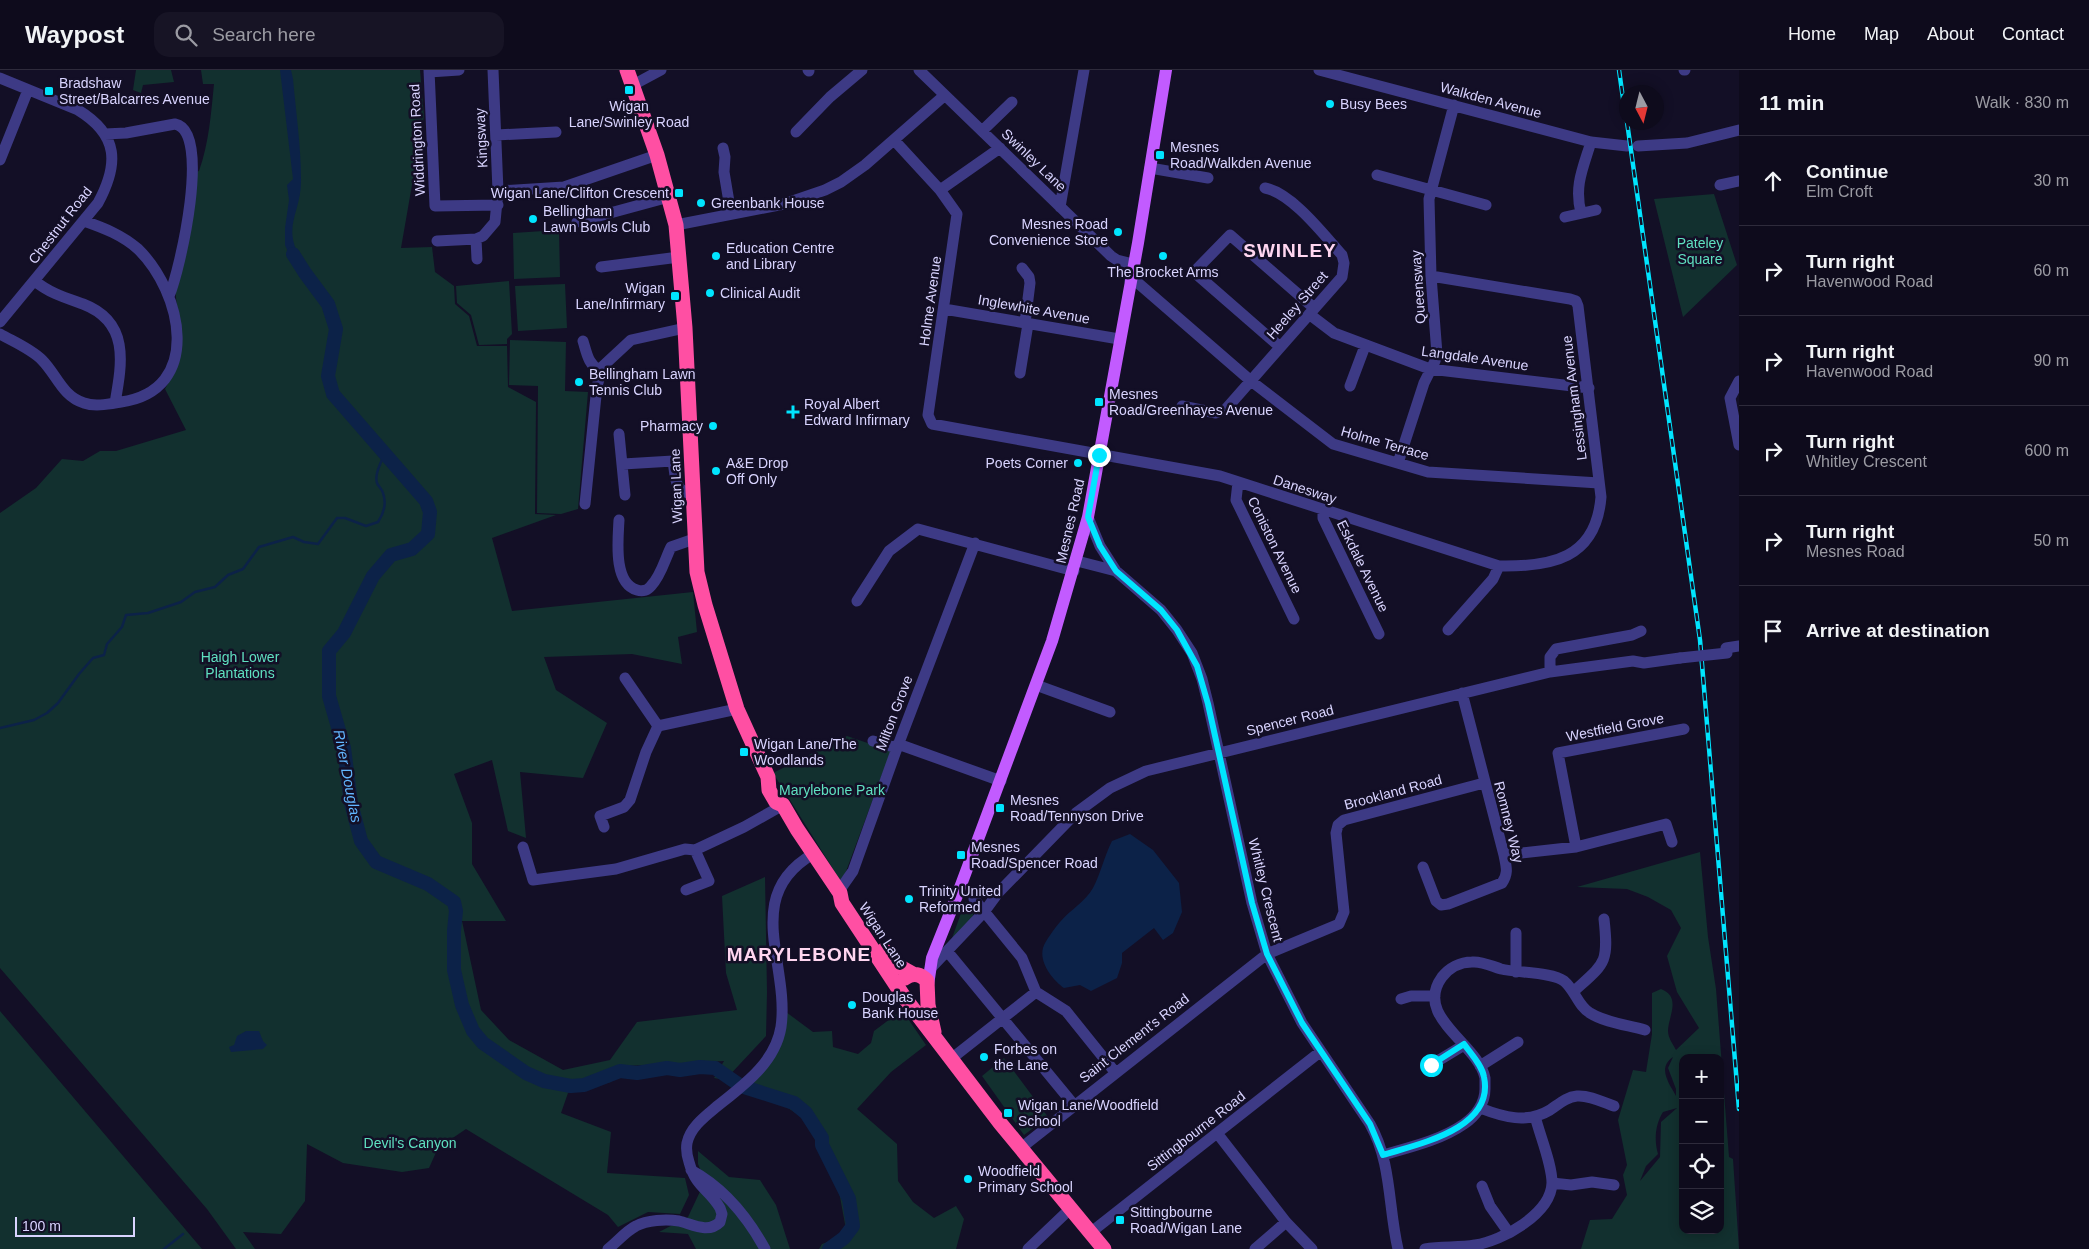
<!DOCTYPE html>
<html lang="en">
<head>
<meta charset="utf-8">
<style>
  :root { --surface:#0e0b1c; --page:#171425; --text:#f1f3f6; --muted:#9b9ba3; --line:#2e2b3b }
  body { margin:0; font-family:Helvetica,sans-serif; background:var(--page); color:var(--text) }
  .controls { position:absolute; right:15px; bottom:15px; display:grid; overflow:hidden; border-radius:10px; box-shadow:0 2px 12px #0003 }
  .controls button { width:45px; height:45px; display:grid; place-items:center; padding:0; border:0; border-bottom:1px solid var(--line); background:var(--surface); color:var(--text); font:25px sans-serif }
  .compass { position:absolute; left:1619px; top:15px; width:45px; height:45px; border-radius:50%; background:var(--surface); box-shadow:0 2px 12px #0003; rotate:173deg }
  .scale { position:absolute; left:15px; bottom:12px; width:120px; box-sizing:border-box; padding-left:5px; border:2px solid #d9d4ff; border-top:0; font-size:14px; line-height:18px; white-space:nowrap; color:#d9d4ff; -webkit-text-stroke:4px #130f26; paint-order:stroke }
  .stop { position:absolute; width:15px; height:15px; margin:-11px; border:4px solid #00e5ff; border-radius:50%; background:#fff }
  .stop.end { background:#00e5ff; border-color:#fff; box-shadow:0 1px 5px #0008 }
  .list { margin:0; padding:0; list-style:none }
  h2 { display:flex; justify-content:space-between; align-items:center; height:65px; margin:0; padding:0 20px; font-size:21px }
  h2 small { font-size:16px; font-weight:400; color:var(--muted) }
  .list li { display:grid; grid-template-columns:32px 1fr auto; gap:15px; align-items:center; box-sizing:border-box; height:90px; padding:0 20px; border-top:1px solid var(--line) }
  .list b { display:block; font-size:19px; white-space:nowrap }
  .list p { margin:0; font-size:16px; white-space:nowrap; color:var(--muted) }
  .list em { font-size:16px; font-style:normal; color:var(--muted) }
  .icon { flex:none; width:28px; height:28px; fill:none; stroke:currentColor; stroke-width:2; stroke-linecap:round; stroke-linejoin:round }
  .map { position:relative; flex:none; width:1739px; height:1179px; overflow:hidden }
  header { display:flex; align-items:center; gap:30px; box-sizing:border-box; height:70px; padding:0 25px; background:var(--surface); border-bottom:1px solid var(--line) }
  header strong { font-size:24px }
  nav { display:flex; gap:28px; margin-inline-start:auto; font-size:18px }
  .search { width:350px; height:45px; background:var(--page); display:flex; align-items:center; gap:12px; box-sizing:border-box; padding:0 18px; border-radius:15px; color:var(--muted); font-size:19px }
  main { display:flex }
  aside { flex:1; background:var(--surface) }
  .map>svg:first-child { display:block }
  .green { fill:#12302f; fill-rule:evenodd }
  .water { fill:#0c2248 }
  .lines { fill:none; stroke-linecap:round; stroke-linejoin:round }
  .stream { stroke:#0c2248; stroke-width:2.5 }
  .river { stroke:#0c2248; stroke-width:14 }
  .minor { stroke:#3d3a85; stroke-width:11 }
  .major { stroke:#c25bff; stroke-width:12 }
  .highway { stroke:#ff4fa3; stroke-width:15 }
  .rail-casing { stroke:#00e5ff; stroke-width:4.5 }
  .rail { stroke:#130f26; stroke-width:2.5; stroke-dasharray:8; stroke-linecap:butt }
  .minor-bridge { stroke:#3d3a85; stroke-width:11 }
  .route { stroke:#00e5ff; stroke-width:6 }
  .poi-dot { fill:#00e5ff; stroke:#130f26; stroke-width:2 }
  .labels { text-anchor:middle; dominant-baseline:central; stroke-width:5; stroke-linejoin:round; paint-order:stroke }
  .poi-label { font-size:14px; fill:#d9d4ff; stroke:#130f26; text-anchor:start }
  .street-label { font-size:14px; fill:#d9d4ff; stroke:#130f26 }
  .park-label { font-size:14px; fill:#5fe0c0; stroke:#130f26 }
  .water-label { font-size:15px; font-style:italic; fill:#62b6ff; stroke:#130f26 }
  .district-label { font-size:19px; font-weight:bold; letter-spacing:1px; fill:#ffd6f0; stroke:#130f26 }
</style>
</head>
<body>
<header>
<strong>Waypost</strong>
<div class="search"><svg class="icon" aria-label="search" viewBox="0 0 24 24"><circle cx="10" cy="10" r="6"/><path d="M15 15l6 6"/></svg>Search here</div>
<nav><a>Home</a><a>Map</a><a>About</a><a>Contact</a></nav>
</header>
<main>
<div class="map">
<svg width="1739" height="1179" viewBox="0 0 1739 1179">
  <rect width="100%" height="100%" fill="#130f26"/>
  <path class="green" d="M136,0H171L174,12L143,15L141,23L133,20Z
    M201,0H420L424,46L401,178L432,177L435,202L454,216L455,234L469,246L477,276H507L508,317L536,332L535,444L556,445L492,468L512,541L693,522L697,562L678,567L682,594L632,584L544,587L556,620L607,653L583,708L520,702L526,768L508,761L492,690L454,704L472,753V794L506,851H462L481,940L509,970L563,1000L610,990L637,952L737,940L726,903L722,826L765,807L767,922L766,966L725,1010L714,1008L724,991L626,996L611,1012L568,1023L561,1043L611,1062L607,1103L685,1108L689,1125L680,1144L648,1142L618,1157L608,1145L466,1059L438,1078L429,1098L402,1102L343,1093L307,1074L305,1131L281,1164L243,1162L255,1179H236L207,1139L0,898V443L36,418L62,389L83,391L100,381H116L186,360L165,319C181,290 181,276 178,244C177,234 175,226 176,216L195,102L199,101C209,73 211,44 214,14H203Z
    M1714,124L1737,195L1683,247L1654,129Z
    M559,160L560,207L514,209L513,163Z
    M509,211L512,264L507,269V274L479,275L471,245L457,233L456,216Z
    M565,214L567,258L518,261L515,216Z
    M510,270L566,272L565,321L588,322L578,439L561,444L537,443L538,316L509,315Z
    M847,666L891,681L845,804L840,810L773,703Z
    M1700,782L1708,867L1716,919L1729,1087L1733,1089L1739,1179H1581L1590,1150L1612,1149L1627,1125L1623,1105L1627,1095L1618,1050L1633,1000L1646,1002L1652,964V923L1661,919C1682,927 1668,947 1668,961C1668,968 1673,974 1676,980L1699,958L1677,922L1667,886L1681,858L1671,840L1648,827L1627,819L1577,817ZM1673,987L1668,998L1676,1019V1026C1669,1013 1657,998 1673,987ZM1683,988H1720V1160H1683ZM1677,1038L1661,1052L1660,1087L1640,1111L1646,1096L1658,1084C1654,1070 1655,1055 1663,1042Z
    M965,832L970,833L974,842L972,848L951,871Z
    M902,940L926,975L891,1002L857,1039L897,1074L898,1111L913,1132L934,1148L956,1136L964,1149L956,1179H819L822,1174L847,1165L836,1105L803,1048L749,1012L779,974L786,942L813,962L832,961L833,977L858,984L871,973L874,961Z
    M0,941L202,1179H0Z
    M1004,988L1048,1047L1024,1065L982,1006Z
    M698,1081L729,1107L760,1110L776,1135L790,1179H696L688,1164L659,1162L688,1147L705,1111L698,1094Z"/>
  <path class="water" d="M280,0H291L293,9C296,43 301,76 301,109C302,144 279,157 304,194L302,201L296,200L285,175V158L289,130L287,115L293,109Z
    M1130,764L1153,780L1179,813L1182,842L1173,863L1163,870L1154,858L1122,883V893L1117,908L1091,921L1080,915L1064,918C1053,910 1039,893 1043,878C1045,871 1055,858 1060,852C1070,840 1085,832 1093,818C1100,805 1104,787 1112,771Z
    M246,961H259L263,971L267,975L263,979L231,982L229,977L234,975L237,966Z"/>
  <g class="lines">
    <path class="stream" d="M0,658L34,650L47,643L58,633L79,604L93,588L104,585L107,574L122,557L126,545L148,543L181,532L195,522L215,517L228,505L243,499L259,477L293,467L304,472L318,474L337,448H345L366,456L378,452C384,443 387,434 383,423C382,419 378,416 377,413C374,404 382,391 385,382
      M164,1179L183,1164"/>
    <path class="river" d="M293,184L305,203L328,234L336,259L328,306L333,324L426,431L430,442L428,464L412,479L391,485L373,506L344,563L329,581V626L344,678L351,733L361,771L376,792L428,814L454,832L456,841L454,861V900L462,935L473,961L483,973L526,1003L544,1011L571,1016L584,1015L620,1001L637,1003L667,998L680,1000L700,997L715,998L741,1016L794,1033L806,1043L822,1068V1075L849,1129L853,1156L844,1168L829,1179"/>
    <path class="minor" d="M429,0L435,136L498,135
      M808,0L809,1
      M919,0L1111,186L1117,190L1133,194
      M1319,0L1591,72L1627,76
      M1684,0H1685
      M429,2L459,0
      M0,8L78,40C119,65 119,94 98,133L0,252
      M633,15L661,0
      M982,61L1012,32
      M796,62L830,27L862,0
      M105,64L126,63L175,54C212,61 180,200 169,226
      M496,65L556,62
      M894,70L940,120L957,144L928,345L932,354L1220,406L1499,496C1551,497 1596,489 1601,427L1578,236L1576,231L1570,229L1431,206
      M1638,76L1687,73L1739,60
      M723,78L725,87L724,102L731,144
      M0,90L28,20
      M1150,98L1208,108
      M1377,105L1486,135
      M1720,115L1739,111
      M940,120L1000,78
      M498,121L564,117L657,85
      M1060,137L1084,0
      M1581,143C1574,116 1583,98 1591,72
      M1565,147L1596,140
      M577,152L669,127
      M676,155L784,134L825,120L841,112L865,95L945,25
      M476,169L477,189
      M437,171L476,169L483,166L495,152L498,121L493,0
      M601,197L679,187
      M1022,198L1029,207L1030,213L1025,253
      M35,211C49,223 66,228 83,234C130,252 122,293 115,333
      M1130,211L1138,213L1251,311L1333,374L1428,402L1599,413
      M944,239L1119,269
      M1309,244L1334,263L1430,299L1589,318
      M0,264C14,272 31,279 42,290C57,305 62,326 84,333C95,337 109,334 121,332C204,320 182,222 138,179C122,165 104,158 84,151
      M583,271C587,284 588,294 600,301
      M1280,277L1194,202L1230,165L1314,238
      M1020,303L1028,254
      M1739,311L1730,328L1739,375
      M1350,316L1365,276
      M1182,336L1216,343L1226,339L1342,207L1344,193L1342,185C1324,165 1292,123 1265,118
      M619,364L625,425
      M1398,393L1424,313L1435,291L1437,284L1431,206L1429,129L1454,35
      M623,394L673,391C676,408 673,420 692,424
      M1238,412L1236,430L1294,549
      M585,434L597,316L603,296L631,270L685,258
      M1323,440V448L1379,564
      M1088,447L1100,476L1116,501L1161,540L1177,560L1192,583L1202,609L1208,633L1252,833L1267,884L1302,953L1370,1054C1392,1093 1388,1137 1398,1179
      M619,450C618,470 613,513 637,520C643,522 648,520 651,516C661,506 665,489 671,477L694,469
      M1077,491L1116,501
      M857,531L889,481L918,459L1074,501
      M1448,560L1493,509L1499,496
      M1726,578L1739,576
      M1550,602V587L1556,579L1632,565L1641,561
      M625,608L658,656
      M1036,615L1110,642
      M873,671L897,678
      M898,674L1001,711
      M604,757L600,746L624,737L630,730L646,682L658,656L737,639
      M523,777L533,810L616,799L685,779L695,780L744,757L783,735
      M1576,777L1558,683L1684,659
      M1504,785L1576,777L1666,754L1672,772
      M1423,797L1436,831L1441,835L1448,834L1502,813C1509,803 1506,796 1504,785L1462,623
      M686,820L709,811L695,780
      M839,821L853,801L897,678L975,473
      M974,829L1022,888L1036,922L1066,941L1115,1002
      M1516,863V902
      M947,881L1074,1035
      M930,899L984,842L998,823L1076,743L1110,718L1146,701L1550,602L1633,591L1644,593L1680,588
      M1573,922C1605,893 1609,894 1604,849
      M1401,929L1411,926H1435
      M951,989L1036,922
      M1431,995L1464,975
      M1480,996L1518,972
      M1480,1038C1503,1047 1527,1054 1550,1040C1559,1034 1566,1027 1577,1026C1589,1025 1603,1032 1614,1036
      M1217,1063L1286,1152L1312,1179
      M1021,1078L1267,884L1339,854L1344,842L1336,763L1338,755L1344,750L1484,713
      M1383,1085C1411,1077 1441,1070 1464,1054C1476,1046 1485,1033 1485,1019C1485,1015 1485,1011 1485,1008C1478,973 1413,947 1442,907C1449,898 1460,892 1472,892C1482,891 1491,896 1501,899C1518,903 1552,902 1564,911C1575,920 1578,936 1590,943C1606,953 1628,955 1645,960
      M691,1100C724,1118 747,1146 765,1179
      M1552,1113L1571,1115L1592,1112L1614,1115
      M1482,1116L1490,1136L1509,1163
      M1090,1163L1320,982
      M608,1179C617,1172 626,1161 636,1156C647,1150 666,1149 679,1151C692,1154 708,1164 720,1152L722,1144L720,1138C708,1118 696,1118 689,1092C687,1086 686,1079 687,1073C690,1058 704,1047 715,1038C741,1017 775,994 781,957C790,894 741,826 813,784
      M1028,1179L1070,1139
      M1255,1179L1286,1152
      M1425,1179C1442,1176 1459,1178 1475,1175C1502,1171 1551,1144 1552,1113C1552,1094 1540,1066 1535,1046"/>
    <path class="major" d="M928,915L932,888L958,823L1052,571L1088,447L1138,173L1166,0"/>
    <path class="highway" d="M627,0L657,85L676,155L685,258L697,502L705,535L737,639L768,707L769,720L776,732L783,735L797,759L840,823L842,833L904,927L1000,1053L1104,1179
      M884,880L895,894L913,904
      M905,908C913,902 921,904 927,911L928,935L934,962"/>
    <g class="rail-casing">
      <path id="rail" d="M1619,0L1626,50
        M1627,52L1700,570L1739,1039"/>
    </g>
    <use href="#rail" class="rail"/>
    <path class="minor-bridge" d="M1680,588L1727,583"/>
  </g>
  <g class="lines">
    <path class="route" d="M1099,385L1088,447L1100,476L1116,501L1161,540L1177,560L1197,596L1208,634L1252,833L1267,884L1302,953L1370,1054L1383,1085C1418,1074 1495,1059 1484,1007C1482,995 1471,984 1464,974L1431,995"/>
  </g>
  <g class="poi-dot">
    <rect x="624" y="15" width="10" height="10" rx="2.5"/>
    <rect x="44" y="16" width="10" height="10" rx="2.5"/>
    <circle cx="1330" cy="34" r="5"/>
    <rect x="1155" y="80" width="10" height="10" rx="2.5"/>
    <rect x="674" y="118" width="10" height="10" rx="2.5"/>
    <circle cx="701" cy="133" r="5"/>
    <circle cx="533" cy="149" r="5"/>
    <circle cx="1118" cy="162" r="5"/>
    <circle cx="716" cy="186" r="5"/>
    <circle cx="1163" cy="186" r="5"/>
    <circle cx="710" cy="223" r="5"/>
    <rect x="670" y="221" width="10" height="10" rx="2.5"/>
    <circle cx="579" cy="312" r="5"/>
    <rect x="1094" y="327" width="10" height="10" rx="2.5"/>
    <path d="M790.5 334.5h5v5h5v5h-5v5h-5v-5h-5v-5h5z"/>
    <circle cx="713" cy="356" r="5"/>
    <circle cx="1078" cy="393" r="5"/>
    <circle cx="716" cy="401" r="5"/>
    <rect x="739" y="677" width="10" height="10" rx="2.5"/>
    <rect x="995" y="733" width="10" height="10" rx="2.5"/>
    <rect x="956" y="780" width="10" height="10" rx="2.5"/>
    <circle cx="909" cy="829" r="5"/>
    <circle cx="852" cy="935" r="5"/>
    <circle cx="984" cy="987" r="5"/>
    <rect x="1003" y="1038" width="10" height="10" rx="2.5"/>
    <circle cx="968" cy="1109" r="5"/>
    <rect x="1115" y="1145" width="10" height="10" rx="2.5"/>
  </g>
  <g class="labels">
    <g class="poi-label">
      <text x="59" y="13">Bradshaw<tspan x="59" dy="16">Street/Balcarres Avenue</tspan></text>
      <text x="1340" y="34">Busy Bees</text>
      <text x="629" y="36" text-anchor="middle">Wigan<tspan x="629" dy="16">Lane/Swinley Road</tspan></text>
      <text x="1170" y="77">Mesnes<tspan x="1170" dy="16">Road/Walkden Avenue</tspan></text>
      <text x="669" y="123" text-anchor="end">Wigan Lane/Clifton Crescent</text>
      <text x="711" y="133">Greenbank House</text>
      <text x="543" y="141">Bellingham<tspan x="543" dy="16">Lawn Bowls Club</tspan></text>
      <text x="1108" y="154" text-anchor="end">Mesnes Road<tspan x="1108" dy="16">Convenience Store</tspan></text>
      <text x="726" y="178">Education Centre<tspan x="726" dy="16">and Library</tspan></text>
      <text x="1163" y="202" text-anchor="middle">The Brocket Arms</text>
      <text x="665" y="218" text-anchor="end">Wigan<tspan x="665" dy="16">Lane/Infirmary</tspan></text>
      <text x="720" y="223">Clinical Audit</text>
      <text x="589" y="304">Bellingham Lawn<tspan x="589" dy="16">Tennis Club</tspan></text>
      <text x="1109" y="324">Mesnes<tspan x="1109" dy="16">Road/Greenhayes Avenue</tspan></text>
      <text x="804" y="334">Royal Albert<tspan x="804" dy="16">Edward Infirmary</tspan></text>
      <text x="703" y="356" text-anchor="end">Pharmacy</text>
      <text x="726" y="393">A&amp;E Drop<tspan x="726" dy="16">Off Only</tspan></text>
      <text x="1068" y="393" text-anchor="end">Poets Corner</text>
      <text x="754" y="674">Wigan Lane/The<tspan x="754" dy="16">Woodlands</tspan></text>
      <text x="1010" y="730">Mesnes<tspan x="1010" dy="16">Road/Tennyson Drive</tspan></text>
      <text x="971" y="777">Mesnes<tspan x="971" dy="16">Road/Spencer Road</tspan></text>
      <text x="919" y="821">Trinity United<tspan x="919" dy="16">Reformed</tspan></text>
      <text x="862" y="927">Douglas<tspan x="862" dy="16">Bank House</tspan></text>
      <text x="994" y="979">Forbes on<tspan x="994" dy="16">the Lane</tspan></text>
      <text x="1018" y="1035">Wigan Lane/Woodfield<tspan x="1018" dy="16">School</tspan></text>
      <text x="978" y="1101">Woodfield<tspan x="978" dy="16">Primary School</tspan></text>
      <text x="1130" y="1142">Sittingbourne<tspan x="1130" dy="16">Road/Wigan Lane</tspan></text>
    </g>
    <g class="street-label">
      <text transform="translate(1491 30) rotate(15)">Walkden Avenue</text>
      <text transform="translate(481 68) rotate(-93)">Kingsway</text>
      <text transform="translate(417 70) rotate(-93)">Widdrington Road</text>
      <text transform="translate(1034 90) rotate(44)">Swinley Lane</text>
      <text transform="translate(60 155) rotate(-52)">Chestnut Road</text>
      <text transform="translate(1418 217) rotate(-94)">Queensway</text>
      <text transform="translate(930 231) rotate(-82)">Holme Avenue</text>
      <text transform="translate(1297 235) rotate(-49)">Heeley Street</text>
      <text transform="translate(1034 239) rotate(10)">Inglewhite Avenue</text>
      <text transform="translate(1475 288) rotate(8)">Langdale Avenue</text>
      <text transform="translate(1574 328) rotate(-97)">Lessingham Avenue</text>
      <text transform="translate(1385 373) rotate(16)">Holme Terrace</text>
      <text transform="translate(676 416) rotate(-92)">Wigan Lane</text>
      <text transform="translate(1305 419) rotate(18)">Danesway</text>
      <text transform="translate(1070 451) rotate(-77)">Mesnes Road</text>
      <text transform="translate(1275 475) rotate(64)">Coniston Avenue</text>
      <text transform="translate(1363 496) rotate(64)">Eskdale Avenue</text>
      <text transform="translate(894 643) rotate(-69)">Milton Grove</text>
      <text transform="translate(1290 650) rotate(-14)">Spencer Road</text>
      <text transform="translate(1615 657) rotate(-11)">Westfield Grove</text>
      <text transform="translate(1393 722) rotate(-15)">Brookland Road</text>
      <text transform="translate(1509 752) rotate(76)">Romney Way</text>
      <text transform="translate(1266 820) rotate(76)">Whitley Crescent</text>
      <text transform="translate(883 865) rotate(57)">Wigan Lane</text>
      <text transform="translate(1134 968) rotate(-38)">Saint Clement's Road</text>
      <text transform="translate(1196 1061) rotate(-38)">Sittingbourne Road</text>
    </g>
    <g class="park-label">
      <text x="1700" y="173">Pateley<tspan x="1700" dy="16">Square</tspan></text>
      <text x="240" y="587">Haigh Lower<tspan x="240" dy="16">Plantations</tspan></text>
      <text x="832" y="720">Marylebone Park</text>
      <text x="410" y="1073">Devil's Canyon</text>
    </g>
    <g class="water-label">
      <text transform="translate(348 706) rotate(79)">River Douglas</text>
    </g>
    <g class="district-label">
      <text x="1290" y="180">SWINLEY</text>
      <text x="799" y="884">MARYLEBONE</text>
    </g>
  </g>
</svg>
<div class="controls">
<button>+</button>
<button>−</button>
<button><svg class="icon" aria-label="locate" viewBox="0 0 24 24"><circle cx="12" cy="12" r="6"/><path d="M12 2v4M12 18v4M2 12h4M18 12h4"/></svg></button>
<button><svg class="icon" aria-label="layers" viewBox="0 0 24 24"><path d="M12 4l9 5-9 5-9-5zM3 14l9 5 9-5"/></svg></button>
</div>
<svg class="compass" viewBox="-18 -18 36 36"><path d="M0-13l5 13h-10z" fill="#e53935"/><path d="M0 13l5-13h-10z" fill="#9b9ba3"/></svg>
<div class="scale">100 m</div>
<div class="stop" style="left:1431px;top:995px"></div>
<div class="stop end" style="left:1099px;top:385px"></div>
</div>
<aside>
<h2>11 min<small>Walk · 830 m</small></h2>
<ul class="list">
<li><svg class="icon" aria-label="ahead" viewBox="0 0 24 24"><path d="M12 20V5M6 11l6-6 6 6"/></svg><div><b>Continue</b><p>Elm Croft</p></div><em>30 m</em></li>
<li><svg class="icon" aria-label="right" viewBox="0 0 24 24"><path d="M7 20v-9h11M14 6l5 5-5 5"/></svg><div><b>Turn right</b><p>Havenwood Road</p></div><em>60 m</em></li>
<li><svg class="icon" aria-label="right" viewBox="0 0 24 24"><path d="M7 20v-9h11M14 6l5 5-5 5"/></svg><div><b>Turn right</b><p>Havenwood Road</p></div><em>90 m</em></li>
<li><svg class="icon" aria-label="right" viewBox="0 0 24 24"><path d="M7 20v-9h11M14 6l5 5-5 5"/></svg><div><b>Turn right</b><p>Whitley Crescent</p></div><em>600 m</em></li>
<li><svg class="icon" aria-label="right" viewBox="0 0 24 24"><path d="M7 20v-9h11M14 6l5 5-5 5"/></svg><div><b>Turn right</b><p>Mesnes Road</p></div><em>50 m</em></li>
<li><svg class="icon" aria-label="arrive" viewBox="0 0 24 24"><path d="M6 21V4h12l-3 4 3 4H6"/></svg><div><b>Arrive at destination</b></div></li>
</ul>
</aside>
</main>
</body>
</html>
